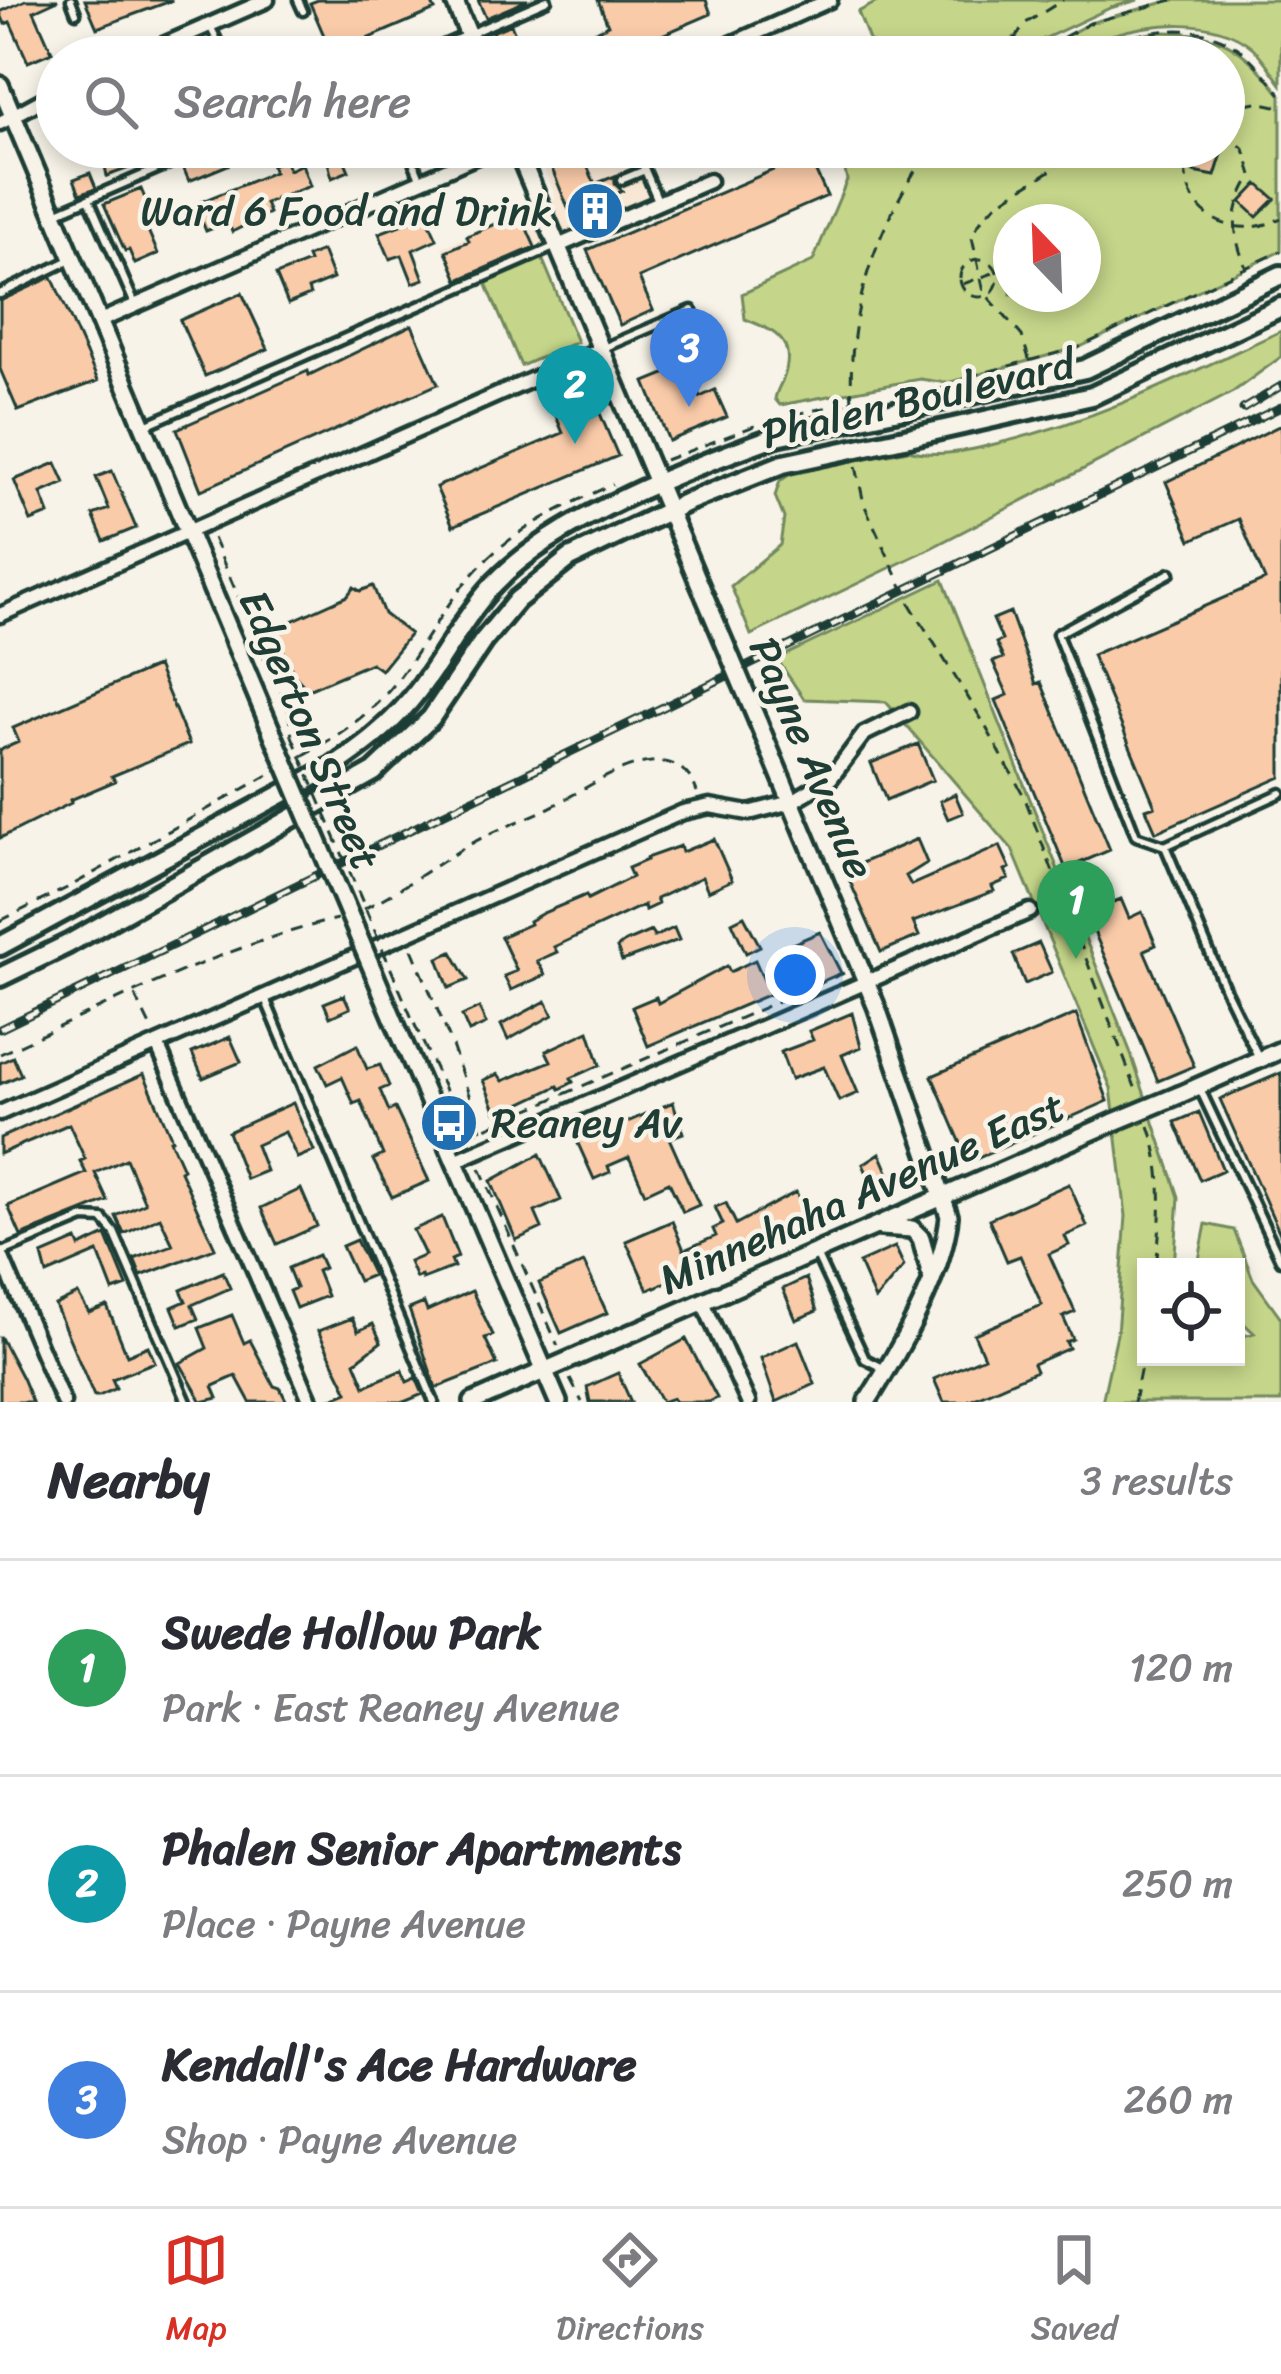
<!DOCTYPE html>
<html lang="en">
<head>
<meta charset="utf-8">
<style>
  :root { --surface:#fff; --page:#f7f7f7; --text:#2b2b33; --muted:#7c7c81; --line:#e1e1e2; --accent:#d93025 }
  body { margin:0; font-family:Sriracha,sans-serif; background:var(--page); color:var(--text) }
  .controls { position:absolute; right:36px; bottom:36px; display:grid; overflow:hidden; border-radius:0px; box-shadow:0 6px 18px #0003 }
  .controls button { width:108px; height:108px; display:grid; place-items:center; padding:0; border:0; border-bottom:3px solid var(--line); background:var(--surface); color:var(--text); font:60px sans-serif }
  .compass { position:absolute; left:993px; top:204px; width:108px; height:108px; border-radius:50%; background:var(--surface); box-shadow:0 6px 18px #0003; rotate:337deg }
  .you { position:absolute; left:795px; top:975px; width:42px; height:42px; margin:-30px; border:9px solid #fff; border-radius:50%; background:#1a73e8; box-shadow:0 0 0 18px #1a73e833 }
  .badge { display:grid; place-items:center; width:78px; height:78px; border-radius:50%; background:var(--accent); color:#fff; font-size:39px; font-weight:700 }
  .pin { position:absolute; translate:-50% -99px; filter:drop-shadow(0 3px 6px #0008) }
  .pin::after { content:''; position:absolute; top:63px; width:42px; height:36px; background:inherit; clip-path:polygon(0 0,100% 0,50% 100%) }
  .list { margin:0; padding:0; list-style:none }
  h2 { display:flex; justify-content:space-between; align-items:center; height:156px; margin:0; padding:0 48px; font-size:51px }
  h2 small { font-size:39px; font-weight:400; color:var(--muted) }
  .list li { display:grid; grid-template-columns:78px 1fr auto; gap:36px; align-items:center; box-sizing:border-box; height:216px; padding:0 48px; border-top:3px solid var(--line) }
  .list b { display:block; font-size:45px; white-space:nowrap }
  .list p { margin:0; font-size:39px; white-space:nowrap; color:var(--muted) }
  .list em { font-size:39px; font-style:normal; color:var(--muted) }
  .icon { flex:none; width:66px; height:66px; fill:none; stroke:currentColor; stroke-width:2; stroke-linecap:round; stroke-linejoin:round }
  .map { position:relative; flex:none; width:1281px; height:1402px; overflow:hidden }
  .search { position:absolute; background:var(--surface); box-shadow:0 6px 18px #0003; left:36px; right:36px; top:36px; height:132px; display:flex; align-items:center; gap:30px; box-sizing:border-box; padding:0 42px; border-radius:66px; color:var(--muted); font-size:45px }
  .sheet { height:804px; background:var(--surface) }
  nav { display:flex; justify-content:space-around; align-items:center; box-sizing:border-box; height:168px; border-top:3px solid var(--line); background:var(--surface); font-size:33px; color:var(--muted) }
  nav a { display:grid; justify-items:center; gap:6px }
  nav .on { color:var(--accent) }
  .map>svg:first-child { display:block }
  .built { fill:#f8e7d5 }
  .green { fill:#c5d589; stroke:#72895e; stroke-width:3; fill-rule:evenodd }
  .building { fill:#facba9; stroke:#1f3d34; stroke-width:3 }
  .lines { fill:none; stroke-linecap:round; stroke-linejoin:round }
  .service-casing { stroke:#1f3d34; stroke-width:15 }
  .minor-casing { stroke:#1f3d34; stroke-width:21 }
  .tertiary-casing { stroke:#1f3d34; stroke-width:24 }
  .secondary-casing { stroke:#1f3d34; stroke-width:26 }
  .path { stroke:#1f3d34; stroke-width:3; stroke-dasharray:12 9; stroke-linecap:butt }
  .service { stroke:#f7f3e8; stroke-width:6 }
  .minor { stroke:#f7f3e8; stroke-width:12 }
  .tertiary { stroke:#f7f3e8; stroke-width:15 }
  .secondary { stroke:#f7f3e8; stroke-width:16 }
  .rail-casing { stroke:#1f3d34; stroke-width:9 }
  .rail { stroke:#f7f3e8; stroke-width:4.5; stroke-dasharray:14; stroke-linecap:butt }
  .tertiary-bridge-casing { stroke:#1f3d34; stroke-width:24; stroke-linecap:butt }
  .secondary-bridge-casing { stroke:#1f3d34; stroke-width:26; stroke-linecap:butt }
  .path-bridge { stroke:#1f3d34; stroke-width:3; stroke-dasharray:12 9; stroke-linecap:butt }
  .tertiary-bridge { stroke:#f7f3e8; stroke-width:15 }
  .secondary-bridge { stroke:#f7f3e8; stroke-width:16 }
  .labels { text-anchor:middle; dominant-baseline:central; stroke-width:9; stroke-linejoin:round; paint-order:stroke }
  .poi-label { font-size:42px; fill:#1f3d34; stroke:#f7f3e8; text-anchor:end }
  .street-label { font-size:42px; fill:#1f3d34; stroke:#f7f3e8 }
</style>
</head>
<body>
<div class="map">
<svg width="1281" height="1402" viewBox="0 0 1281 1402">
  <rect width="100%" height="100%" fill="#f7f3e8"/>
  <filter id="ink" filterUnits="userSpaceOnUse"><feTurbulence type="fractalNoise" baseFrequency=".00833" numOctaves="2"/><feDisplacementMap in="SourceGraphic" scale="24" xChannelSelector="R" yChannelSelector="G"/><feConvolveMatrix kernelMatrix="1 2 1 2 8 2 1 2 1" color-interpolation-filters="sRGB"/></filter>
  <g filter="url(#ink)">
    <path class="built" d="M535,147H627L649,199L457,282L442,247L556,198Z"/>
    <path class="green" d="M881,0H1138L1110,8L1018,51L1013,45L1015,36L1001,57H888L869,40L858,12Z
      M1172,0H1281V84C1272,72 1263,57 1252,47C1213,15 1152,23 1107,36C1073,45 1065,57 1027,57L1090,23Z
      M1156,32C1221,31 1241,45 1281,95V251L1080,347L947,383L920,379L780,405L775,399C777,387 784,381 786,370C794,338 770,329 745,319L742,294L813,261L847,180L840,147H1224V57H1072L1107,42ZM1011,222H1083V294H1011Z
      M540,253L577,342L521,366L484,278Z
      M1281,331V357L1233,392L929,549L751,635L731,586L780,545L784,518L775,496L780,481L792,473L908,450C938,458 968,451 999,443C1102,419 1186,375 1281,331Z
      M943,580L1130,1051L1179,1197L1174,1267H1146V1357H1236V1338L1254,1333L1236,1316V1267H1201L1199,1260L1206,1224L1234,1230L1253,1279L1281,1318V1402H1102L1117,1334L1126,1216L1111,1088L1012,849L886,702L804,699L777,659Z"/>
    <path class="building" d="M26,0H58L34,11L52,52L28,62L10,22L5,24L0,12Z
      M85,0H171V1L97,28Z
      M318,0H430L435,10L332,54L310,3Z
      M478,0H528L486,18Z
      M598,0H706L711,14L611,57H595L586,36L608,25Z
      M511,24L525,57H503L492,32Z
      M101,147H187L107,176Z
      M324,147H339L349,171L332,178Z
      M543,147H579L595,184L615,176V184L622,191L615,194L619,208L576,227Z
      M1201,147H1224L1215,176L1194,172Z
      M222,152L228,165L189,181L183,167Z
      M808,155L827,196L639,278L653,310L620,325L587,250Z
      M285,160L289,170L302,164L310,186L265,203L269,213L232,232L228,222L206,231L195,204L274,172L271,165Z
      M90,173L96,188L80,194L74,179Z
      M1258,184L1275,199L1257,217L1241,202Z
      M141,189L156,224L147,228L158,254L135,264L129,250L125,251L104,204Z
      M422,206L437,239L413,250L424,279L413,283L402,255L390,259L379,233L411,221L407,212Z
      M520,213L535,247L458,280L446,251L469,241L467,236Z
      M322,251L333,279L308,289L310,295L288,304L276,275L309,262L307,257Z
      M52,277L98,381L18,411L0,369V301Z
      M242,293L268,349L205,376L180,320Z
      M412,325L438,384L201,490L177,429L308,371L309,375Z
      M677,369L687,393L697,389L700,397L715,390L727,417L669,441L645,382Z
      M587,383L618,456L453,526L436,487L563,433L549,399Z
      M1281,425V777L1156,832L1146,809L1155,806L1092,655L1265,580L1239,519L1191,540L1166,482Z
      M56,463L65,483L41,493L49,514L31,521L14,480Z
      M112,471L136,528L104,541L93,515L109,509L96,477Z
      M373,586L384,614L410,634L381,670L371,663L308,690L294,675L274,629L347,596L354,587L360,591Z
      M1010,612L1036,684L1041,682L1110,850L1066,869L996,700L1008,695L993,662L1003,658L996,643L1002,640L993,619Z
      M157,666L189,744L112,776L115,781L70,800L71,803L0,838V750L19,742L13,728Z
      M918,744L933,780L886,800L871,763Z
      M955,794L963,813L948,819L940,801Z
      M714,839L732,880L708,891L702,877L656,899L658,904L645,910L644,905L554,947L557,952L537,961L545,975L511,990L504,976L517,971L501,937L530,924L529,921L543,913L586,895L588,899L632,877L628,868L647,860L646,858L680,846L682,852Z
      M917,839L927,863L906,876L911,885L1000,846L1010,868L1005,870L1009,879L992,886L994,891L913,922L919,936L881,952L845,870Z
      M1121,899L1129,918L1142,912L1156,945L1144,950L1194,1066L1158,1081L1086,913Z
      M744,916L760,946L746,953L732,922Z
      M674,928L679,940L622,961L617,948L625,942L651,931L654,937Z
      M820,932L841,973L807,988L792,944Z
      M1039,943L1052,972L1025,984L1013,954Z
      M452,952L468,980L449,988L438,958Z
      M755,960L770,994L648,1046L632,1007L656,997L658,1003L727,966L730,972Z
      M344,995L350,1008L330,1017L324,1003Z
      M546,1001L553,1015L508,1040L501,1025Z
      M479,1008L486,1024L469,1032L462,1016Z
      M852,1013L861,1047L842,1055L858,1093L839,1101L824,1067L791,1079L781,1052L813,1040L809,1031Z
      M1076,1014L1108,1101L969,1162L932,1076Z
      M589,1031L600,1065L571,1078L573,1082L560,1089L558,1086L499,1114L496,1112L483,1080L498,1074L503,1081L551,1061L546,1051Z
      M230,1037L241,1062L203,1078L192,1053Z
      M357,1045L367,1069L380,1065L389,1086L380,1090L389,1111L395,1108L429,1181L392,1197L373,1160L383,1155L361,1101L354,1104L342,1077L327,1084L318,1065Z
      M13,1057L21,1075L0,1084V1063Z
      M1281,1073V1236L1220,1099Z
      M144,1074L172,1139L170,1140L183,1169L180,1171L215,1248L141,1276L134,1259L173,1245L160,1217L124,1234L116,1216L145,1203L126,1159L95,1173L108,1201L21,1236L8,1206L86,1173L80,1161L85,1159L69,1124L0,1154V1138Z
      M673,1102L683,1133L669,1138L699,1205L683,1212L669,1182L645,1193L629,1157L608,1166L610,1172L594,1179L576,1139L593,1132L595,1136Z
      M293,1103L314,1151L297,1158L285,1132L256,1145L266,1171L246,1179L228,1132Z
      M1199,1112L1223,1170L1200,1180L1175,1122Z
      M880,1153L896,1190L878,1198L863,1164Z
      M540,1154L561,1200L535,1212L542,1228L516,1240L491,1181Z
      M1069,1184L1087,1226L1065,1236L1069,1245L1049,1254L1075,1312L1063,1317L1073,1339L1066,1342L1069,1348L1033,1364L1036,1371L965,1402H944L934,1379L984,1357L974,1334L1042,1305L1020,1256L1007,1261L989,1219Z
      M301,1189L317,1226L277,1244L261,1208Z
      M796,1192L809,1220L787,1230L789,1234L737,1257L735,1252L648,1290L626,1241L672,1221L684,1250L716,1236L713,1229L723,1224L715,1207L726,1203L736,1224Z
      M442,1217L458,1257L451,1260L454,1267L422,1279L421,1276L416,1278L409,1262L425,1255L413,1230Z
      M106,1235L127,1286L113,1291L98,1252L47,1274L42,1255L77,1240L80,1247Z
      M356,1240L373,1275L358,1281L342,1246Z
      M895,1247L904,1266L875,1300L859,1263Z
      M318,1255L324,1268L317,1271L327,1296L296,1308L289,1291L296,1288L288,1268Z
      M584,1263L607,1313L561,1333L539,1283Z
      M223,1272L230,1288L192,1305L198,1319L180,1326L172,1307L186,1301L181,1290Z
      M806,1278L817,1311L796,1320L783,1289Z
      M472,1291L493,1335L485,1338L497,1364L436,1388L409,1309L424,1303L427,1311Z
      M78,1294L89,1313L107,1306L127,1355L148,1346L155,1362L112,1379L116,1388L99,1396H94L55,1305Z
      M232,1315L244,1343L250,1340L274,1386L280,1388L287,1402H250L236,1376L213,1386L218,1398L202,1402L180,1363L207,1348L199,1328Z
      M352,1318L358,1331L373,1324L381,1342L355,1362L365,1386L402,1370L407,1382L416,1378L423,1394L404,1402H324L348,1392L318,1331Z
      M0,1336L22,1378L32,1402H0Z
      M686,1339L717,1398L709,1402H675L673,1398L662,1402L640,1364Z
      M798,1341L815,1384L776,1402L761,1358Z
      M618,1373L631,1402H590L587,1387Z"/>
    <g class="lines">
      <g class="service-casing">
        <path id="service" d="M71,0L76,13
          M298,0L303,11
          M211,28L218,42
          M416,57L547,0
          M407,147L420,178
          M635,147L659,203
          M621,180L645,170
          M89,199L134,302
          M58,212L208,147
          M0,294L70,260
          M601,349L692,310
          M148,424L554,247
          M1165,846L1136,836L1057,634L1170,573
          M264,996L434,1402
          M1258,1056L1226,991L1165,846L1281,793
          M1200,1089L1281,1261
          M0,1253L84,1218L103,1219L114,1232L187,1402
          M817,1256L865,1359L885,1369"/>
      </g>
      <g class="minor-casing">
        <path id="minor" d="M136,57L267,0
          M702,57L830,0
          M0,123L57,92
          M558,246L709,181
          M100,321L498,147
          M0,615L601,349
          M157,1044L311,1402
          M0,1113L683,812L710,806L749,813L791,802L831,778L864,734L909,712
          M455,1161L1030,911
          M0,1253L63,1402
          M703,1302L748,1402"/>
      </g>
      <g class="tertiary-casing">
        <path id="tertiary" d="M454,0L478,57
          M0,85L277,744
          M516,147L705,597
          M758,722L877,1008L949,1216C943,1276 899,1351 867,1402
          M396,1025L558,1402
          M1179,1095L1281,1050
          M881,1227L912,1229L921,1238L931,1276
          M473,1402L1114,1122"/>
      </g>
      <g class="secondary-casing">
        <path id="secondary" d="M904,409L1085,369L1281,275
          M909,437L1092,396L1281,307
          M0,946L332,767C360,748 387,728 409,702C441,665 461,619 495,583C558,517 691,467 777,436
          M0,977L68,944L374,772L431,718L483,641L517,600L570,558L687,502L783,464"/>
      </g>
      <path class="path" d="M1002,57L1026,23L1063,0
        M1027,57L1090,23L1172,0
        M1072,57C1120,37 1187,14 1235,46C1253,58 1267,78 1281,94
        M1224,108L1257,102L1281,107
        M1224,131L1244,149L1252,175C1231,210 1231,230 1246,268
        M1189,147C1171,207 1228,246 1281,218
        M960 278a19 19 0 1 1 38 0a19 19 0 1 1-38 0Z
        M963,284L993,273
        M1029,359L1022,336L984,292L972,237C990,191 1047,185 1077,147
        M968,377L1080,347L1281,251
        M852,402C846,309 878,222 931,147
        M665,460L773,419
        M856,466L864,504L911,606L982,720L1024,796L1138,1095
        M213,538L274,680L287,703L292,736
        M302,756C341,734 376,711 402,674C428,638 448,600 479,567C517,527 564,507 613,484
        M363,909C402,890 438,862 476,841C503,826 534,817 562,801C597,782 675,728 697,792
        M0,921L67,888L272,773
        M412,949L449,1037L481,1130
        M135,995L152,1030
        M414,1023L469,1142
        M0,1054C110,1004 220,947 337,919
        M1149,1126C1165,1170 1161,1222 1156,1267
        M467,1136L844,973
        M480,1168L558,1346
        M570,1379L582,1402
        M1134,1402L1146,1340"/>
      <use href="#service" class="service"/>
      <use href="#minor" class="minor"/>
      <use href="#tertiary" class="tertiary"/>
      <use href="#secondary" class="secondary"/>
      <g class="rail-casing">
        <path id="rail" d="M1243,409L1281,386
          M0,1029L1281,407"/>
      </g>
      <use href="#rail" class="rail"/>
      <g class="tertiary-bridge-casing">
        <path id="tertiary-bridge" d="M705,597L758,722
          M277,744L396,1025
          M1114,1122L1179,1095"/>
      </g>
      <g class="secondary-bridge-casing">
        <path id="secondary-bridge" d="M777,436L904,409
          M783,464L909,437"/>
      </g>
      <path class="path-bridge" d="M773,419L871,398
        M292,736L414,1023"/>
      <use href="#tertiary-bridge" class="tertiary-bridge"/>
      <use href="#secondary-bridge" class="secondary-bridge"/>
    </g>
  </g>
  <defs>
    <g id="building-disc" transform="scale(3)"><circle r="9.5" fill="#1f6fb2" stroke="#f7f3e8"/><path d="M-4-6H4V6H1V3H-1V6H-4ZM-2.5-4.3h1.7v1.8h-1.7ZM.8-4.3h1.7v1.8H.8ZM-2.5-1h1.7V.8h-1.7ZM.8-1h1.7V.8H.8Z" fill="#fff"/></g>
    <g id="bus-disc" transform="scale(3)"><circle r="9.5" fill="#1f6fb2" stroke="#f7f3e8"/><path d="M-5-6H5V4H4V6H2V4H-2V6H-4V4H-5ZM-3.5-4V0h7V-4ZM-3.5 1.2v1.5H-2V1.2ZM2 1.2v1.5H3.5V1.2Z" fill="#fff"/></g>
  </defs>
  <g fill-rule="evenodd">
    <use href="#building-disc" x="595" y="211"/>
    <use href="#bus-disc" x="449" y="1123"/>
  </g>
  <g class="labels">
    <g class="poi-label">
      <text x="553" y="211">Ward 6 Food and Drink</text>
      <text x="491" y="1123" text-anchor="start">Reaney Av</text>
    </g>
    <g class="street-label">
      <text transform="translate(918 399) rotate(-13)">Phalen Boulevard</text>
      <text transform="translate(310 730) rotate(67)">Edgerton Street</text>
      <text transform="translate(812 758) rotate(67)">Payne Avenue</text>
      <text transform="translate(862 1193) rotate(-24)">Minnehaha Avenue East</text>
    </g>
  </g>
</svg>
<div class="controls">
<button><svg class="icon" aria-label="locate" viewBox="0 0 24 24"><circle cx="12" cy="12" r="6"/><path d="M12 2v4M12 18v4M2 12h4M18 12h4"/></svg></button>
</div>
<svg class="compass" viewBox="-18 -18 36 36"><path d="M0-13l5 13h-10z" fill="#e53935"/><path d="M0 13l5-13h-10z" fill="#7c7c81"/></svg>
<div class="you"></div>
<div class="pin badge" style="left:1076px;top:959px;background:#2e9e5b">1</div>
<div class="pin badge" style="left:575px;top:444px;background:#0f9aa8">2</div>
<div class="pin badge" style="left:689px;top:407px;background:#3f7fe0">3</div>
<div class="search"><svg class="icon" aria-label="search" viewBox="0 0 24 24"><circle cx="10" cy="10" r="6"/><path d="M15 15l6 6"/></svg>Search here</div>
</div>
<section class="sheet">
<h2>Nearby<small>3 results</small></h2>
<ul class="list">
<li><span class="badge" style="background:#2e9e5b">1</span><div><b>Swede Hollow Park</b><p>Park · East Reaney Avenue</p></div><em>120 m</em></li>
<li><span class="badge" style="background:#0f9aa8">2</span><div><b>Phalen Senior Apartments</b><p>Place · Payne Avenue</p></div><em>250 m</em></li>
<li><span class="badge" style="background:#3f7fe0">3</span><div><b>Kendall's Ace Hardware</b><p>Shop · Payne Avenue</p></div><em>260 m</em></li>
</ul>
</section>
<nav>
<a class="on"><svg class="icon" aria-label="map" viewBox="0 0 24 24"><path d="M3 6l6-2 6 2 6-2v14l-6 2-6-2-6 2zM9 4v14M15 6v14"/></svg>Map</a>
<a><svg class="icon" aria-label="directions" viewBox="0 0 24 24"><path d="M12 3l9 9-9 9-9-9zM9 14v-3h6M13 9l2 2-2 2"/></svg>Directions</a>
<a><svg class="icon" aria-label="saved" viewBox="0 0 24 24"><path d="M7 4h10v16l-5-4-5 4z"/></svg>Saved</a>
</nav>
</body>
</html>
